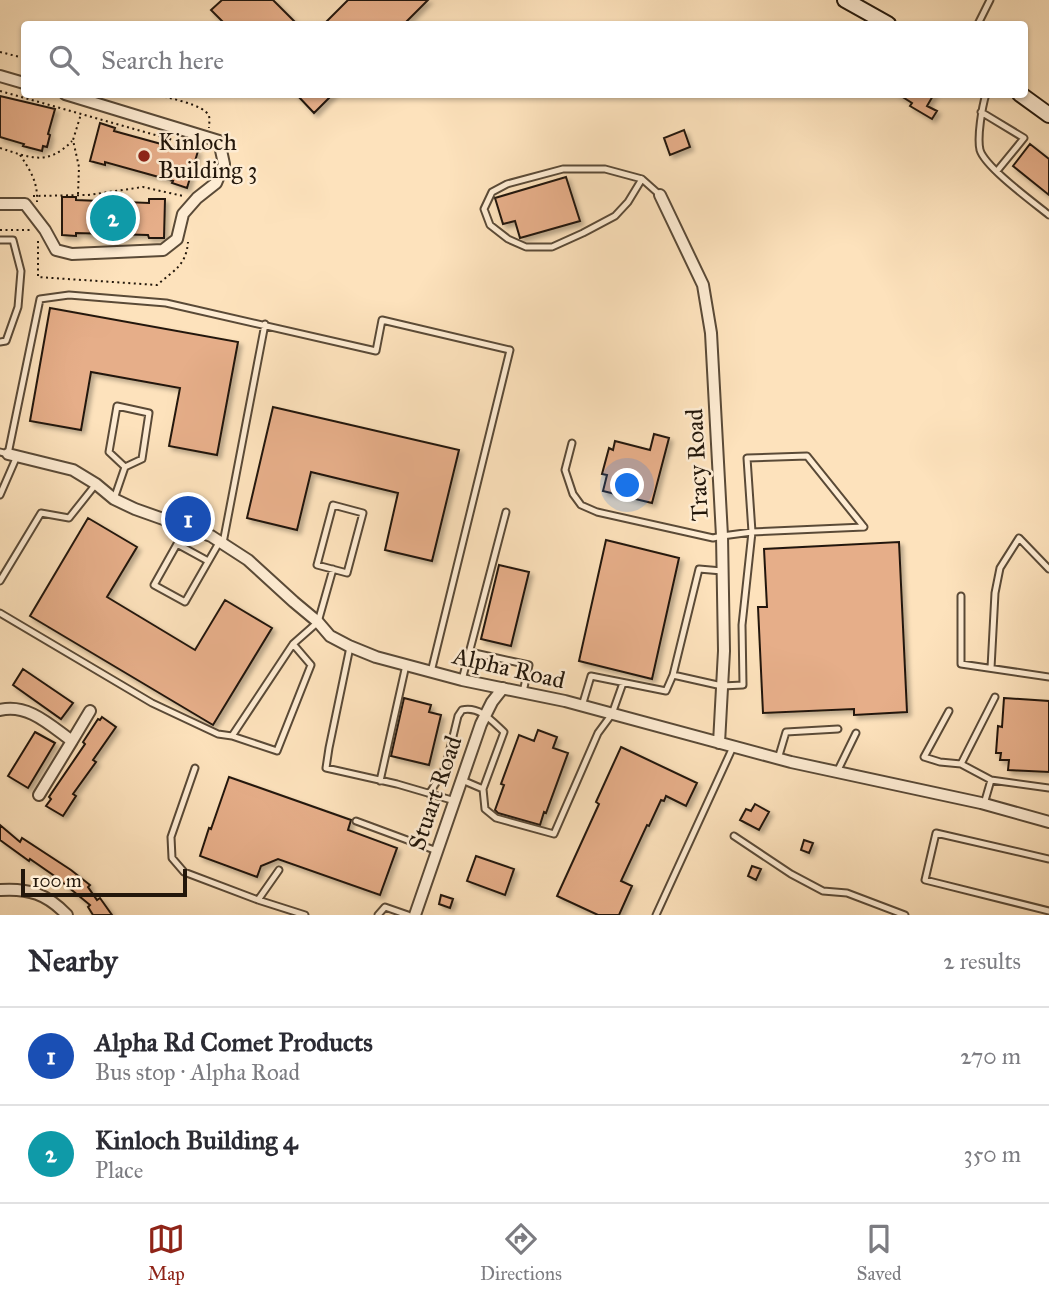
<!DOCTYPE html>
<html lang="en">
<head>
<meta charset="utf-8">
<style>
  :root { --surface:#fff; --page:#f7f7f7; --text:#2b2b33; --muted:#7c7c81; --line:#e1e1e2; --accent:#8f2418 }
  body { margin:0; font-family:"IM FELL Great Primer",serif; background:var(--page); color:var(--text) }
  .scale { position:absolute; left:21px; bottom:18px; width:166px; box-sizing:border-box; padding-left:7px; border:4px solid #23170b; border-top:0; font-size:19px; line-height:24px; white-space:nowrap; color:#23170b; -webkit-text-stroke:5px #feecd3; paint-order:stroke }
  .you { position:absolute; left:628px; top:486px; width:24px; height:24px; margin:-18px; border:5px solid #fff; border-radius:50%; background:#1a73e8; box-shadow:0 0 0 10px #1a73e833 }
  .badge { display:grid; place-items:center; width:46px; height:46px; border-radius:50%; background:var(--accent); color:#fff; font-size:23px; font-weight:700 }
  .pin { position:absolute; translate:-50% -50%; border:4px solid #fff; box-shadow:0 2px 7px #0006 }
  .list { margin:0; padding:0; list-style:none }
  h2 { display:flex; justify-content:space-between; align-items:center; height:91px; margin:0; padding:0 28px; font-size:30px }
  h2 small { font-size:23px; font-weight:400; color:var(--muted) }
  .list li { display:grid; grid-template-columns:46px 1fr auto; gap:21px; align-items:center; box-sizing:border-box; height:98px; padding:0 28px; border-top:2px solid var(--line) }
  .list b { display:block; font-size:26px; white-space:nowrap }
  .list p { margin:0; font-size:23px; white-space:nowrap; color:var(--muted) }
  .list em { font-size:23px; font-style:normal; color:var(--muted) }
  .icon { flex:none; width:38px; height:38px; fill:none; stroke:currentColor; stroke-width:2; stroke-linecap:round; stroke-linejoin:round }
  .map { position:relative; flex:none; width:1049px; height:915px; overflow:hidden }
  .search { position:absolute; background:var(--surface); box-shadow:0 2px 5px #0004; left:21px; right:21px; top:21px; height:77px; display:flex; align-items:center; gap:18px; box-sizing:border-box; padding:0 24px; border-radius:7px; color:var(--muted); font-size:26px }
  .sheet { height:287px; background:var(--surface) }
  nav { display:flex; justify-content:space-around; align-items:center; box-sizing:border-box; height:98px; border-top:2px solid var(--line); background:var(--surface); font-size:19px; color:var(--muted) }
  nav a { display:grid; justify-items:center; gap:4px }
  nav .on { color:var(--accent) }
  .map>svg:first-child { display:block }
  .building { fill:#e6ae89; stroke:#23170b; stroke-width:2; filter:url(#shadow) }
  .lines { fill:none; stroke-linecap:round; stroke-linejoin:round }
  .service-casing { stroke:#5a4a37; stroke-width:9 }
  .minor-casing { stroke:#5a4a37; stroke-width:14 }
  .secondary-casing { stroke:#23170b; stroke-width:18 }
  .path { stroke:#23170b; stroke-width:2; stroke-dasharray:2 3.5; stroke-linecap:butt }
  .service { stroke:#feecd3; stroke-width:5 }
  .minor { stroke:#feecd3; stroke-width:10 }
  .secondary { stroke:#feecd3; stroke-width:14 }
  .poi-dot { fill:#8f2418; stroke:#feecd3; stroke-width:2.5 }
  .labels { text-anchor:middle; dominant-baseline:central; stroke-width:5; stroke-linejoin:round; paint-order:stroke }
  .poi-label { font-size:24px; fill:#23170b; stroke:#feecd3; text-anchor:start }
  .street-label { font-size:24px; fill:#23170b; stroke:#feecd3 }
</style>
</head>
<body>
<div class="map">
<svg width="1049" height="915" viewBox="0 0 1049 915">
  <defs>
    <filter id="shadow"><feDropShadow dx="3.5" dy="3.5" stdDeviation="2" flood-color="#0004"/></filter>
  </defs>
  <rect width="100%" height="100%" fill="#fde2bc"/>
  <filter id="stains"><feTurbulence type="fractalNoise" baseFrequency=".00286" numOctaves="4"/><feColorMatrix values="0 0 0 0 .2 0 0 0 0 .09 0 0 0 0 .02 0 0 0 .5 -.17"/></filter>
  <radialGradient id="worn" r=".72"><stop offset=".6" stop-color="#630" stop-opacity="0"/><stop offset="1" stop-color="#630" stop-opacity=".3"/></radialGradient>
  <path class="building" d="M222,0H273L297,24H225L211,10Z
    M348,0H428L404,24H324Z
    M296,94H333L314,113Z
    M898,94H934L927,106L937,111L932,119L910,106L912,103Z
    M0,96L55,109L48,134L50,135L47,147L43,146L42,151L23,146L24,144L0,137Z
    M100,123L115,128L114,131L183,150L184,147L198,151L187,188L172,183L173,181L105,162V165L90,161Z
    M684,130L690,147L670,155L664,138Z
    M1030,144L1049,159V195L1013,166Z
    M566,177L580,221L520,238L515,221L503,224L495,198Z
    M62,197H76V200L149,203V199H165L164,238H149L148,235L76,233V236L62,235Z
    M50,308L238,342L217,455L169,446L180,388L91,372L81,430L30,421Z
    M273,407L459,450L432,561L385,550L398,493L311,472L297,530L247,518Z
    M654,434L669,438L652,503L603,491L607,475L602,474L609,448L613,450L615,441L650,450Z
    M88,518L137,547L107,597L195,650L225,600L272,628L213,725L30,616Z
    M606,540L679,558L652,679L579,661Z
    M899,542L907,712L854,715V709L763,713L758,607H767L764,549Z
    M499,565L529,572L511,646L481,639Z
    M23,669L73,703L61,719L13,685Z
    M404,698L431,705L429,712L441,715L429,765L391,756Z
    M1004,698L1049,701V772L1008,770L1009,760H1000L1001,753H996L998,726L1002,727Z
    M102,717L116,727L93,760L96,762L73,794L76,796L63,816L46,806L51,799L49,797L85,744L83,742L98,719L100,720Z
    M538,730L557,737L553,748L568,753L546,813L544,812L540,825L498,813L495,810L504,785L501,784L519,735L534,741Z
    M35,732L55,743L28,788L8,776Z
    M621,747L697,783L686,806L666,796L664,801L661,800L649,826L647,825L621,881L632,886L619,915H598L557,896L599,804L596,802Z
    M229,777L351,820L348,830L397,848L380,895L278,859L261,866L257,877L200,856L209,828L211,829Z
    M755,804L769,812L759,830L740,820L746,809L751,811Z
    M0,825L20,842L22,838L71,870L90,885L88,887L97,900L100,898L112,915H93L88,907L90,905L56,877L30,859L29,861L0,840Z
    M804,840L813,843L809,853L801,850Z
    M476,856L514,869L505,895L467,881Z
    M752,866L761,869L756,880L748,876Z
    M441,895L453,899L450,908L439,904Z"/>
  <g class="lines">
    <g class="service-casing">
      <path id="service" d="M978,24L990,0
        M986,94C982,107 977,137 980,150C985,167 1033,202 1049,215
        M981,112L1024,138L997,171
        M642,179L628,202L615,216L583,233L552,247H526L508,239L490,225L484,209L492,192L507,184L563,169H605L642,179L660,195
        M0,240H13L21,271L18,307L6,341L0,342
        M572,443L565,470L573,494L581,505L597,512L713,538L722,536L752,532L864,527
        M0,452L8,454L40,299L69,295L166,303L376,351L382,320L510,350L431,672
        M0,495L17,456
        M114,499L125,467L142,459L149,413L117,406L109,452L125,467
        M333,505L363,513L347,573L317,565Z
        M223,543L265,324
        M208,561L177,544L154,585L185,602L220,541
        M722,571L699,569L673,675L722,686L743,685L742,625L752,532L747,458L807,456L864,527
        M0,581L41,513L69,518L96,484
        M961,596V664L1049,677
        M0,613L152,703L218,734L232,736L293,644L318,622L333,569
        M350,647L329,748L326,768L397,784L455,801
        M470,652L529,665L523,692
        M991,668L995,593L1000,568L1019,538L1049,569
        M462,680L506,512
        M582,706L591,676L666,691L673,675
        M949,711L924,757L940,762L961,764L991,780
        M232,736L277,751L311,665L293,644
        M778,759L786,732L838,729
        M961,764L995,697
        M195,768L171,837L172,858L184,872L258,900L305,915
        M837,772L856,733
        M380,781L406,665
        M483,789L485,809L496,818L554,834L598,733L612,714L623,683
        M429,794L443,772L447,761L458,716L462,710C480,706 492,721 504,732L483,789L462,780
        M984,804L991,780L1049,788
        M356,821L437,851
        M734,836L791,874L823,891L847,893L905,915
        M1049,859L936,833L925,880L1049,911
        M258,900L279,870
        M378,915L385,907L408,915
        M656,915L733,747"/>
    </g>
    <g class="minor-casing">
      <path id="minor" d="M0,76L24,83
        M660,195L703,285L711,333L722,536L724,651L719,743
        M0,204H25L45,230L56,250L72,254L163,250L177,239L183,214L197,198L216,183L224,164L219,141L65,94
        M8,454L73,470L96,484L114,499L135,509L211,536L248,560L294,602L318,622L330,636L349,646L376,657L462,680L565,701L791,762L981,803L1049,822
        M0,710C28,703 51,726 72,741L39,795
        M72,741L90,711
        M0,890C29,888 47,894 67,915
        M415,915L481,724L492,702L503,688"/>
    </g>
    <g class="secondary-casing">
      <path id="secondary" d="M845,0L888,24
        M1020,94L1049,115"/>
    </g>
    <path class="path" d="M0,52L24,58
      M0,91L187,144
      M154,94C167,98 204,104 209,116C210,120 209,124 209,128
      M0,148C29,157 47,167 72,141
      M20,155C31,171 38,183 37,202
      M78,194L79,167L73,140L81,114
      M33,196L88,195L143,187L183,196
      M0,230H32
      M38,241V277L157,285C174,270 186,266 188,242"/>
    <use href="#service" class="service"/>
    <use href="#minor" class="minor"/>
    <use href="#secondary" class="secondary"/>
  </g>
  <circle class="poi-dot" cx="144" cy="156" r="7"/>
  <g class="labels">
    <g class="poi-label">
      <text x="158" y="142">Kinloch<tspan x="158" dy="28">Building 3</tspan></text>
    </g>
    <g class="street-label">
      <text transform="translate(697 465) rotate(-93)">Tracy Road</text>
      <text transform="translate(509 668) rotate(13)">Alpha Road</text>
      <text transform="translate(435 793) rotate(-71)">Stuart Road</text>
    </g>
  </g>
  <rect width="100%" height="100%" filter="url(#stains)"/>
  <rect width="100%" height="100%" fill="url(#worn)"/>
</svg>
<div class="scale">100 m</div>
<div class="you"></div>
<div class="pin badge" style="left:188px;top:519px;background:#1a4fb4">1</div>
<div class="pin badge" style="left:113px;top:218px;background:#0f9aa8">2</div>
<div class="search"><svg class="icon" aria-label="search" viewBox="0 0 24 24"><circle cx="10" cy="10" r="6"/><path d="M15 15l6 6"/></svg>Search here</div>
</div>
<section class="sheet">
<h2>Nearby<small>2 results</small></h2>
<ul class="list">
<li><span class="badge" style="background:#1a4fb4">1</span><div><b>Alpha Rd Comet Products</b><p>Bus stop · Alpha Road</p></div><em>270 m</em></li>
<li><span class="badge" style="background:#0f9aa8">2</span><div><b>Kinloch Building 4</b><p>Place</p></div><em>350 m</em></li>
</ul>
</section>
<nav>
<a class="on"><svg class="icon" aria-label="map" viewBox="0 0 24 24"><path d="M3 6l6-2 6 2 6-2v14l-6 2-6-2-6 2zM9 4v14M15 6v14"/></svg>Map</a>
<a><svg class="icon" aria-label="directions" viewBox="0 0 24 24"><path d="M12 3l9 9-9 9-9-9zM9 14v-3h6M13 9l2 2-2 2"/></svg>Directions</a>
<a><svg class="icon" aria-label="saved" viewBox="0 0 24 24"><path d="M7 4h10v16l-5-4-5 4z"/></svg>Saved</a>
</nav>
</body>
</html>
